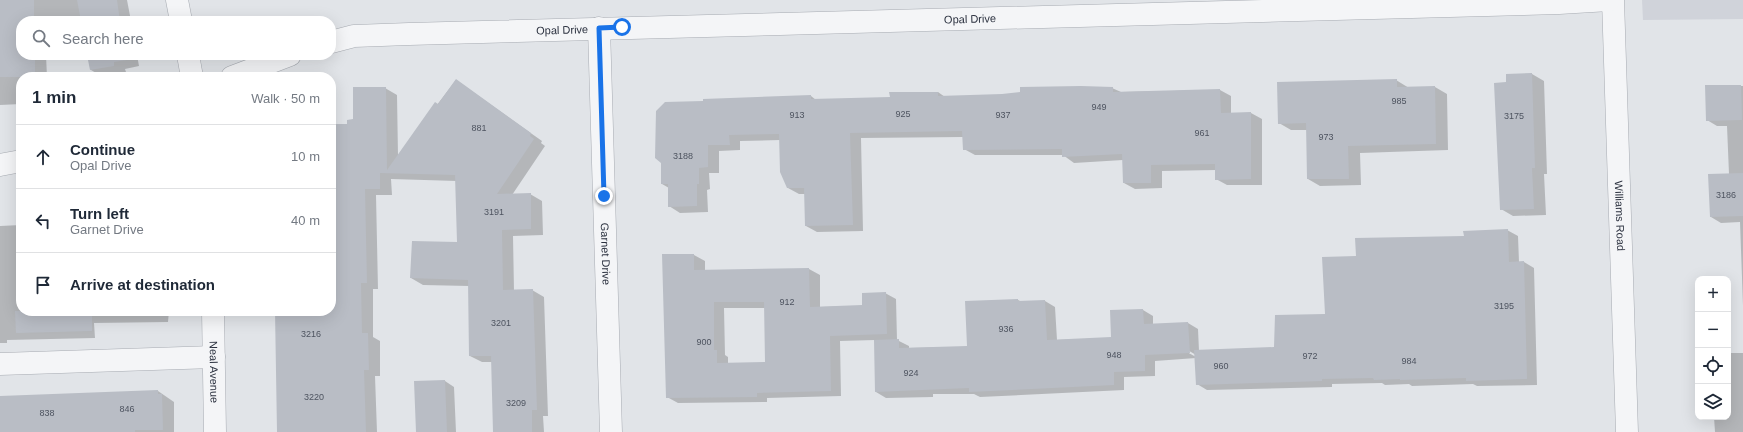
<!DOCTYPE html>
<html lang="en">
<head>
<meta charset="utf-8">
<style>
  :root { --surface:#fff; --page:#f2f2f3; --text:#1f2937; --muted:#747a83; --line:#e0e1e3 }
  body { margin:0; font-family:Helvetica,sans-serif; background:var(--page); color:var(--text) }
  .controls { position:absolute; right:12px; bottom:12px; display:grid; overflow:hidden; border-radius:8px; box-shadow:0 4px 16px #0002 }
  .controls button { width:36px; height:36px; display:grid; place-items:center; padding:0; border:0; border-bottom:1px solid var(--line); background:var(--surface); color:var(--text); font:20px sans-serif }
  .stop { position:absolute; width:12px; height:12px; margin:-9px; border:3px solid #1a73e8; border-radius:50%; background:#fff }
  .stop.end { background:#1a73e8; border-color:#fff; box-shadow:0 1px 4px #0008 }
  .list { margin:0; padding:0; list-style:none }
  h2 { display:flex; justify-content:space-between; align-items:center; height:52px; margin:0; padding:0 16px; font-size:17px }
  h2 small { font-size:13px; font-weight:400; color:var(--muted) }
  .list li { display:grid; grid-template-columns:26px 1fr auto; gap:12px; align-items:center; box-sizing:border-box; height:64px; padding:0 16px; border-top:1px solid var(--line) }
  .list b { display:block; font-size:15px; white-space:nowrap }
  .list p { margin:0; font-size:13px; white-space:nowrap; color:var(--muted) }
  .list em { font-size:13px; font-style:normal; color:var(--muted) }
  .icon { flex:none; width:22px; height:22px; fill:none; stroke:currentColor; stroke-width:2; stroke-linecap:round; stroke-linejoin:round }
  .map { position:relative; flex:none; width:1743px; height:432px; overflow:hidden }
  .search { position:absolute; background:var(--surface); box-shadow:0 4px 16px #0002; left:16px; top:16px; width:320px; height:44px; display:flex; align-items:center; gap:10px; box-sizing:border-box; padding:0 14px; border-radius:16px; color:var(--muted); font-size:15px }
  .panel { position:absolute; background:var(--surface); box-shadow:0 4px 16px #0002; left:16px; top:72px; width:320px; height:244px; border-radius:16px }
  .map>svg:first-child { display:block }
  .built { fill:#d0d3da }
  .shadow { fill:#0003; fill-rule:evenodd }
  .building { fill:#b9bdc5; fill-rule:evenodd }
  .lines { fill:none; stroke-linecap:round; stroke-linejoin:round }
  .minor-casing { stroke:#a7abb2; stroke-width:23 }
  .minor { stroke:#f4f5f7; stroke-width:22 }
  .route { stroke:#1a73e8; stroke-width:5 }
  .labels { text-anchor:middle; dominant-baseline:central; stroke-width:4; stroke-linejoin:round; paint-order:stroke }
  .number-label { font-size:9px; fill:#4e5460 }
  .street-label { font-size:11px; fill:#2b313f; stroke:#f1f3f6 }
</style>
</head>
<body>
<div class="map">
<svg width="1743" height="432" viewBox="0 0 1743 432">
  <rect width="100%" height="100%" fill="#e1e4e8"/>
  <path class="built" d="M1642,0H1743V19L1643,20Z"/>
  <path class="shadow" d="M0,0H127L131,21H21V55H46L47,77H21V104L0,105Z
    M88,55H137L139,66L125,69L126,72L103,77L91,70Z
    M1507,74H1532L1544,81L1547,174H1544L1546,215L1513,216L1501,209Z
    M456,80L542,141L541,143L545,146L512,195L530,194L542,201L543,235L513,236L514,291L532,290L544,297L548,416H543L544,432H494L492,362H482L470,356L469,286L423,285L411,278L458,243L457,181L391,179L392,195H376L378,289H373V337L380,341V376H375L377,432H279L276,311H331V125H348L385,88L397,95L398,156Z
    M1396,80L1409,88L1435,87L1447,94L1448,150L1360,153L1361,185L1320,186L1308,179L1307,130H1291L1279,123Z
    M1706,86H1743V306L1740,222L1721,223L1711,217L1729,174L1727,126H1717L1707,120Z
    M1112,88L1121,92L1220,90L1231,96V114L1251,113L1262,119V185H1227L1216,179V170L1162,171V188L1135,189L1124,183L1123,160L1074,163L1063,155H975L964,149L963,137L861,138L863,231L817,232L806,226L805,194H799L788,188L780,140L740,141V150L719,151V173H709L710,189L707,190L708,212L680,213L669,206V188L662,184V163L811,96L816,100L891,98L938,92L945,97L1002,95Z
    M21,225V311H169L168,322L94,323L95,338L7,340V343H0V226Z
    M1507,230L1518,236L1519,262H1524L1534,268L1537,385L1477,386L1473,384L1412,386L1409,384L1385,385L1382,383L1332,384V387L1207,390L1197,384L1196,358L1155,361V376L1124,377V390L980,397L974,394H933V397L886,398L876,392L875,340L840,341L841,396L767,398V402L678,403L667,397L663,255H694L705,261V271L809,269L820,275V307L863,306L885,293L896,299L897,340L909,346V348L968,347L1018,300L1022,302L1045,301L1055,307L1057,340L1112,338L1143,310L1153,316V325L1188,323L1198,329L1199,351L1275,348L1326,314L1357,256ZM724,308H765L766,363L728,364V357L725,355ZM1186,349L1196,355V357L1185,351Z
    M1728,353H1743V432H1715L1714,417H1728Z
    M445,381L454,387L456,432H417Z
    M158,391L174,402V432H0V397Z"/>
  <path class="building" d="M0,0H34V21H21V55H35V77H0Z
    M77,0H117L120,21H81Z
    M87,55H126L127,60L114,62V66L90,70Z
    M1532,73L1535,168H1532L1534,209L1500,210L1494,83L1506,82V74Z
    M456,79L531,133L530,136L534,139L497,194L531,193V229L502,230L503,290L533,289L537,410H532V432H493L491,356H469L468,280L410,278L412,241L457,242L455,175L380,173V189H365L367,283H361L362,333H368L369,370H364L366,432H277L275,311H331V124H347V120L353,119V87H386L387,170L435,102L438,104Z
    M1397,79V87L1435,86L1436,144L1348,146L1349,179H1307L1306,123L1278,124L1277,82Z
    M1705,85H1741L1742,120L1706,121Z
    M1081,86L1113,87V92L1220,89L1221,113L1251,112V179L1215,180V164L1151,165V183H1123L1122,154L1062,157V149L963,150L962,131L850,133L853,225L805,226L804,188H787L780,172L779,134L729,135L730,145H708V167L699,168V184H697V206L668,207V184H661V163L655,158L656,111L665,102L703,101V99L811,95V99L890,97L889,92H938V96L1002,94L1020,92V87Z
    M1743,173V216L1710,217L1708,174Z
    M1508,229L1509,262L1524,261L1527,379L1466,381V378L1400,380V379L1374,380L1373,378L1322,379V381L1196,385L1194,350L1274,347L1275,315L1325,314L1322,257L1356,256L1355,238L1464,236L1463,231Z
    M662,254H694V270L809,268L810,307L862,305V293L886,292L887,334L830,336L831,391L757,393V397L666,398ZM714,302H764L765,362L717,363V350H714Z
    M1018,299V301L1045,300L1047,340L1111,337L1110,310L1143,309L1144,324L1188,322L1190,353L1145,355V371L1114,372V385L969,392V388L875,392L874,340L899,339V348L967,346L965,301Z
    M15,311H92V331L16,333Z
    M445,380L447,432H416L414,381Z
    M158,390V394H162L163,430H135V432H0V396Z"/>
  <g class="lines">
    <g class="minor-casing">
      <g id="minor">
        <path d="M177,0L181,21"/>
        <path id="s1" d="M1613,0L1627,432"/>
        <path id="s2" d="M599,28L611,432"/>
        <path id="s3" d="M331,42L354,36L409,34L1559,3L1609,0"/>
        <path d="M188,55L192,77"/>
        <path d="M232,77L290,55"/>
        <path d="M0,165L21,161"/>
        <path id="s4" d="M213,311L215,432"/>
        <path d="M0,364L214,357"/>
      </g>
    </g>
    <use href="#minor" class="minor"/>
  </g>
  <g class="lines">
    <path class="route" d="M604,196L599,28L622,27"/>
  </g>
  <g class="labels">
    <g class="number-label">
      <text x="1399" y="101">985</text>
      <text x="1099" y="107">949</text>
      <text x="903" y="114">925</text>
      <text x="797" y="115">913</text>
      <text x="1003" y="115">937</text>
      <text x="1514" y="116">3175</text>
      <text x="479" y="128">881</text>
      <text x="1202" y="133">961</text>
      <text x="1326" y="137">973</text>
      <text x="683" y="156">3188</text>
      <text x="1726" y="195">3186</text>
      <text x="494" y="212">3191</text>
      <text x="787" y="302">912</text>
      <text x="1504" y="306">3195</text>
      <text x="501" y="323">3201</text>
      <text x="1006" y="329">936</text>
      <text x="311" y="334">3216</text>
      <text x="704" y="342">900</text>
      <text x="1114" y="355">948</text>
      <text x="1310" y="356">972</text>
      <text x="1409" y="361">984</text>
      <text x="1221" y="366">960</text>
      <text x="911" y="373">924</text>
      <text x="314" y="397">3220</text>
      <text x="516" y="403">3209</text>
      <text x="127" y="409">846</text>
      <text x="47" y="413">838</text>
    </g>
    <g class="street-label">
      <text stroke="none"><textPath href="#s3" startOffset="640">Opal Drive</textPath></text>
      <text stroke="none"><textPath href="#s3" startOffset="232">Opal Drive</textPath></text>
      <text stroke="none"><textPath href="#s1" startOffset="216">Williams Road</textPath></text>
      <text stroke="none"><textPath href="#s2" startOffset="226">Garnet Drive</textPath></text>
      <text stroke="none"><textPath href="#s4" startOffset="61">Neal Avenue</textPath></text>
    </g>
  </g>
</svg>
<div class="controls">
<button>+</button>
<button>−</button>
<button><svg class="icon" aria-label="locate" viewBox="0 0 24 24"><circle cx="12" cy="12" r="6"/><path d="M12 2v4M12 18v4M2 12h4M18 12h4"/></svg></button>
<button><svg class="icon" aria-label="layers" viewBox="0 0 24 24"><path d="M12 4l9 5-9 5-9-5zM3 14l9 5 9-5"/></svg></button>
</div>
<div class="stop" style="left:622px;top:27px"></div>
<div class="stop end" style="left:604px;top:196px"></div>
<div class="search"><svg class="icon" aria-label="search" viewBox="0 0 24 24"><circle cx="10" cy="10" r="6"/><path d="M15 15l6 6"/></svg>Search here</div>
<section class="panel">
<h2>1 min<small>Walk · 50 m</small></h2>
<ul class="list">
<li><svg class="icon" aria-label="ahead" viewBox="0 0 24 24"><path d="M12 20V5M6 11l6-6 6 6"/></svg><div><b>Continue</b><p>Opal Drive</p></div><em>10 m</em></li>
<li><svg class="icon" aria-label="left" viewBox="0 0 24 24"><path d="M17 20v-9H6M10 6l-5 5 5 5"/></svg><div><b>Turn left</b><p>Garnet Drive</p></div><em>40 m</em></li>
<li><svg class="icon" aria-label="arrive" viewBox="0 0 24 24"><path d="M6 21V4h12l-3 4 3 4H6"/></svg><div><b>Arrive at destination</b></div></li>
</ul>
</section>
</div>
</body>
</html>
